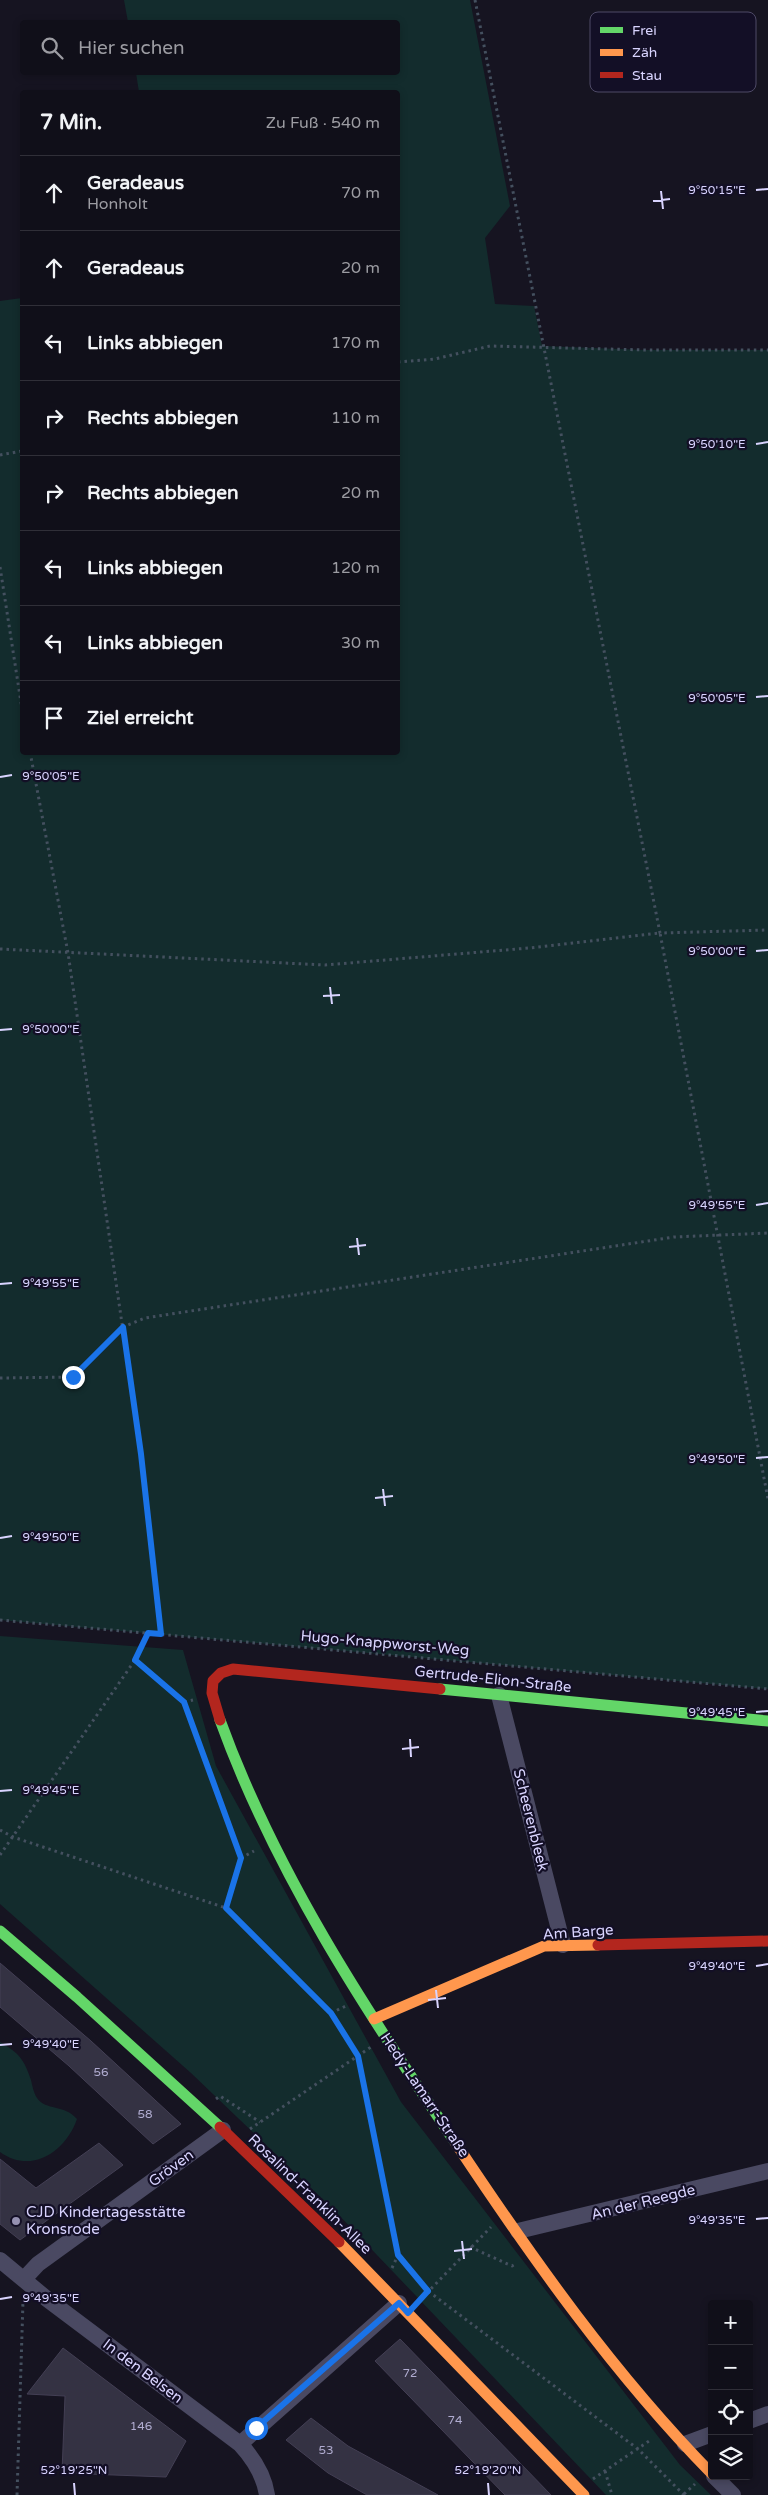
<!DOCTYPE html>
<html lang="de">
<head>
<meta charset="utf-8">
<style>
  :root { --surface:#100f19; --page:#1e1d26; --text:#f1f3f6; --muted:#9c9ca2; --line:#302f38 }
  body { margin:0; font-family:"Varela Round",sans-serif; background:var(--page); color:var(--text) }
  .controls { position:absolute; right:15px; bottom:15px; display:grid; overflow:hidden; border-radius:5px; box-shadow:0 2px 8px #0003 }
  .controls button { width:45px; height:45px; display:grid; place-items:center; padding:0; border:0; border-bottom:1px solid var(--line); background:var(--surface); color:var(--text); font:25px sans-serif }
  .stop { position:absolute; width:15px; height:15px; margin:-11px; border:4px solid #1a73e8; border-radius:50%; background:#fff }
  .stop.end { background:#1a73e8; border-color:#fff; box-shadow:0 1px 5px #0008 }
  .list { margin:0; padding:0; list-style:none }
  h2 { display:flex; justify-content:space-between; align-items:center; height:65px; margin:0; padding:0 20px; font-size:21px }
  h2 small { font-size:16px; font-weight:400; color:var(--muted) }
  .list li { display:grid; grid-template-columns:32px 1fr auto; gap:15px; align-items:center; box-sizing:border-box; height:75px; padding:0 20px; border-top:1px solid var(--line) }
  .list b { display:block; font-size:19px; white-space:nowrap }
  .list p { margin:0; font-size:16px; white-space:nowrap; color:var(--muted) }
  .list em { font-size:16px; font-style:normal; color:var(--muted) }
  .icon { flex:none; width:28px; height:28px; fill:none; stroke:currentColor; stroke-width:2; stroke-linecap:round; stroke-linejoin:round }
  .map { position:relative; flex:none; width:768px; height:2495px; overflow:hidden }
  .search { position:absolute; background:var(--surface); box-shadow:0 2px 8px #0003; left:20px; top:20px; width:380px; height:55px; display:flex; align-items:center; gap:12px; box-sizing:border-box; padding:0 18px; border-radius:5px; color:var(--muted); font-size:19px }
  .panel { position:absolute; background:var(--surface); box-shadow:0 2px 8px #0003; left:20px; top:90px; width:380px; height:665px; border-radius:5px }
  .map>svg:first-child { display:block }
  .green { fill:#132c2d }
  .building { fill:#343243; stroke:#433f54 }
  .lines { fill:none; stroke-linecap:round; stroke-linejoin:round }
  .path { stroke:#44505f; stroke-width:3; stroke-dasharray:2.5 4; stroke-linecap:butt }
  .street { stroke:#4a4962; stroke-width:16 }
  .fast { stroke:#63d668; stroke-width:11 }
  .slow { stroke:#ff974d; stroke-width:11 }
  .jam { stroke:#b3261e; stroke-width:11 }
  .route { stroke:#1a73e8; stroke-width:6 }
  .ticks { fill:none; stroke:#d9d4ff; stroke-width:2 }
  .poi-dot { fill:#9591b1; stroke:#130f26; stroke-width:2 }
  .labels { text-anchor:middle; dominant-baseline:central; stroke-width:4.5; stroke-linejoin:round; paint-order:stroke }
  .number-label { font-size:12px; fill:#b0acd0 }
  .street-label { font-size:15px; fill:#d9d4ff; stroke:#130f26 }
  .poi-label { font-size:15px; fill:#d9d4ff; stroke:#130f26; text-anchor:start }
  .key { fill:#130f26; stroke:#4e4a67; stroke-width:1 }
  .key-label { font-size:14px; fill:#d9d4ff }
  .ticks-label { font-size:12px; text-anchor:middle; fill:#d9d4ff; stroke:#130f26; stroke-width:4.5; stroke-linejoin:round; paint-order:stroke }
</style>
</head>
<body>
<div class="map">
<svg width="768" height="2495" viewBox="0 0 768 2495">
  <rect width="100%" height="100%" fill="#161421"/>
  <path class="green" d="M124,0H470L510,206L485,238L495,304L534,306L542,346L645,350H768V1689L0,1620V301L22,298V752H398V92H139L136,73L398,72V22H128Z
    M0,1636L183,1650L216,1766L401,2102L680,2465L711,2495H606L335,2211L191,2073L0,1904Z
    M0,2042C19,2053 24,2059 31,2080C32,2085 34,2094 37,2098C46,2111 64,2104 77,2119C66,2151 32,2175 0,2152Z"/>
  <path class="building" d="M0,1963L91,2041L181,2124L153,2144L69,2066L0,2007Z
    M99,2143L123,2165L20,2240L0,2224V2159L36,2188Z
    M400,2339L489,2431L551,2495H505L375,2361Z
    M63,2348L186,2441L166,2477L62,2473L65,2396L27,2394Z
    M311,2418L348,2446L438,2495H367L328,2473L286,2440Z"/>
  <g class="lines">
    <path class="path" d="M475,0L660,933L768,930
      M398,362L435,359L490,346L645,350H768
      M0,455L22,451
      M0,567L22,709
      M30,752L68,953L141,1454L161,1634
      M0,949L325,965L529,948L660,933L768,1499
      M0,1378L73,1377L123,1327L145,1318L674,1237L768,1233
      M0,1620L768,1689
      M135,1660L184,1702L193,1700
      M184,1702L241,1858
      M0,1830L13,1837L226,1908L331,2013L358,2056L398,2255L428,2291L638,2449L684,2495
      M0,1855L135,1660L148,1633
      M226,1908L241,1858L254,1851
      M331,2013L346,2006
      M216,2099L220,2096L260,2122
      M250,2129L371,2047
      M470,2247L512,2266L517,2263
      M392,2268L398,2255
      M422,2298L491,2227
      M605,2471L612,2495
      M593,2479L652,2439
      M684,2494L695,2484
      M17,2495L23,2301"/>
    <path class="street" d="M499,1695L563,1945
      M518,2231L768,2171
      M0,2260L47,2299L240,2444C253,2458 264,2475 267,2495
      M24,2279L38,2264L223,2130
      M749,2421L768,2414
      M240,2444L399,2303
      M685,2444L712,2434
      M714,2476L733,2495"/>
    <path class="fast" d="M440,1689L768,1721
      M220,1720C275,1872 365,2009 455,2142
      M0,1931L77,1997L220,2127"/>
    <path class="slow" d="M374,2019L544,1946L598,1945
      M455,2142C532,2258 614,2374 712,2474
      M339,2242L584,2495"/>
    <path class="jam" d="M220,1720L212,1693L213,1681L221,1673L233,1669L440,1689
      M598,1945L768,1941
      M220,2127L339,2242"/>
  </g>
  <g class="lines">
    <path class="route" d="M73,1377L123,1327L141,1454L161,1634L148,1633L135,1660L184,1702L241,1858L226,1908L331,2013L358,2056L398,2255L428,2291L408,2313L399,2303L256,2428"/>
  </g>
  <path class="ticks" d="M756,190L768,189M661,191L663,209M653,201L670,199M756,444L768,442M756,697L768,696M0,777L12,775M756,951L768,950M330,987L332,1004M323,996L340,995M0,1030L12,1029M756,1205L768,1203M357,1238L359,1255M349,1247L366,1245M0,1284L12,1283M756,1458L768,1457M383,1489L385,1506M375,1498L393,1496M0,1538L12,1536M756,1712L768,1711M410,1739L411,1757M402,1749L419,1747M0,1791L12,1790M756,1966L768,1964M436,1990L438,2008M428,2000L446,1998M0,2045L12,2044M756,2219L768,2218M462,2241L464,2259M454,2251L472,2249M0,2299L12,2297M74,2483L75,2495M488,2483L489,2495"/>
  <circle class="poi-dot" cx="16" cy="2221" r="5"/>
  <g class="labels">
    <g class="number-label">
      <text x="101" y="2072">56</text>
      <text x="145" y="2114">58</text>
      <text x="410" y="2373">72</text>
      <text x="455" y="2420">74</text>
      <text x="141" y="2426">146</text>
      <text x="326" y="2450">53</text>
    </g>
    <g class="street-label">
      <text transform="translate(385 1643) rotate(5)">Hugo-Knappworst-Weg</text>
      <text transform="translate(493 1679) rotate(6)">Gertrude-Elion-Straße</text>
      <text transform="translate(531 1820) rotate(76)">Scheerenbleek</text>
      <text transform="translate(578 1932) rotate(-4)">Am Barge</text>
      <text transform="translate(425 2095) rotate(56)">Hedy-Lamarr-Straße</text>
      <text transform="translate(171 2168) rotate(-36)">Gröven</text>
      <text transform="translate(310 2194) rotate(44)">Rosalind-Franklin-Allee</text>
      <text transform="translate(643 2202) rotate(-14)">An der Reegde</text>
      <text transform="translate(143 2371) rotate(37)">In den Belsen</text>
    </g>
    <g class="poi-label">
      <text x="26" y="2212">CJD Kindertagesstätte<tspan x="26" dy="17">Kronsrode</tspan></text>
    </g>
  </g>
  <rect x="590" y="12" width="166" height="80" rx="8" class="key"/>
  <rect x="600" y="27" width="23" height="6" fill="#63d668"/>
  <rect x="600" y="49" width="23" height="7" fill="#ff974d"/>
  <rect x="600" y="72" width="23" height="6" fill="#b3261e"/>
  <g class="key-label">
    <text x="632" y="35">Frei</text>
    <text x="632" y="57">Zäh</text>
    <text x="632" y="80">Stau</text>
  </g>
  <g class="ticks-label">
    <text x="717" y="194">9°50'15"E</text>
    <text x="717" y="448">9°50'10"E</text>
    <text x="717" y="702">9°50'05"E</text>
    <text x="51" y="780">9°50'05"E</text>
    <text x="717" y="955">9°50'00"E</text>
    <text x="51" y="1033">9°50'00"E</text>
    <text x="717" y="1209">9°49'55"E</text>
    <text x="51" y="1287">9°49'55"E</text>
    <text x="717" y="1463">9°49'50"E</text>
    <text x="51" y="1541">9°49'50"E</text>
    <text x="717" y="1716">9°49'45"E</text>
    <text x="51" y="1794">9°49'45"E</text>
    <text x="717" y="1970">9°49'40"E</text>
    <text x="51" y="2048">9°49'40"E</text>
    <text x="717" y="2224">9°49'35"E</text>
    <text x="51" y="2302">9°49'35"E</text>
    <text x="74" y="2474">52°19'25"N</text>
    <text x="488" y="2474">52°19'20"N</text>
  </g>
</svg>
<div class="controls">
<button>+</button>
<button>−</button>
<button><svg class="icon" aria-label="locate" viewBox="0 0 24 24"><circle cx="12" cy="12" r="6"/><path d="M12 2v4M12 18v4M2 12h4M18 12h4"/></svg></button>
<button><svg class="icon" aria-label="layers" viewBox="0 0 24 24"><path d="M12 4l9 5-9 5-9-5zM3 14l9 5 9-5"/></svg></button>
</div>
<div class="stop" style="left:256px;top:2428px"></div>
<div class="stop end" style="left:73px;top:1377px"></div>
<div class="search"><svg class="icon" aria-label="search" viewBox="0 0 24 24"><circle cx="10" cy="10" r="6"/><path d="M15 15l6 6"/></svg>Hier suchen</div>
<section class="panel">
<h2>7 Min.<small>Zu Fuß · 540 m</small></h2>
<ul class="list">
<li><svg class="icon" aria-label="ahead" viewBox="0 0 24 24"><path d="M12 20V5M6 11l6-6 6 6"/></svg><div><b>Geradeaus</b><p>Honholt</p></div><em>70 m</em></li>
<li><svg class="icon" aria-label="ahead" viewBox="0 0 24 24"><path d="M12 20V5M6 11l6-6 6 6"/></svg><div><b>Geradeaus</b></div><em>20 m</em></li>
<li><svg class="icon" aria-label="left" viewBox="0 0 24 24"><path d="M17 20v-9H6M10 6l-5 5 5 5"/></svg><div><b>Links abbiegen</b></div><em>170 m</em></li>
<li><svg class="icon" aria-label="right" viewBox="0 0 24 24"><path d="M7 20v-9h11M14 6l5 5-5 5"/></svg><div><b>Rechts abbiegen</b></div><em>110 m</em></li>
<li><svg class="icon" aria-label="right" viewBox="0 0 24 24"><path d="M7 20v-9h11M14 6l5 5-5 5"/></svg><div><b>Rechts abbiegen</b></div><em>20 m</em></li>
<li><svg class="icon" aria-label="left" viewBox="0 0 24 24"><path d="M17 20v-9H6M10 6l-5 5 5 5"/></svg><div><b>Links abbiegen</b></div><em>120 m</em></li>
<li><svg class="icon" aria-label="left" viewBox="0 0 24 24"><path d="M17 20v-9H6M10 6l-5 5 5 5"/></svg><div><b>Links abbiegen</b></div><em>30 m</em></li>
<li><svg class="icon" aria-label="arrive" viewBox="0 0 24 24"><path d="M6 21V4h12l-3 4 3 4H6"/></svg><div><b>Ziel erreicht</b></div></li>
</ul>
</section>
</div>
</body>
</html>
